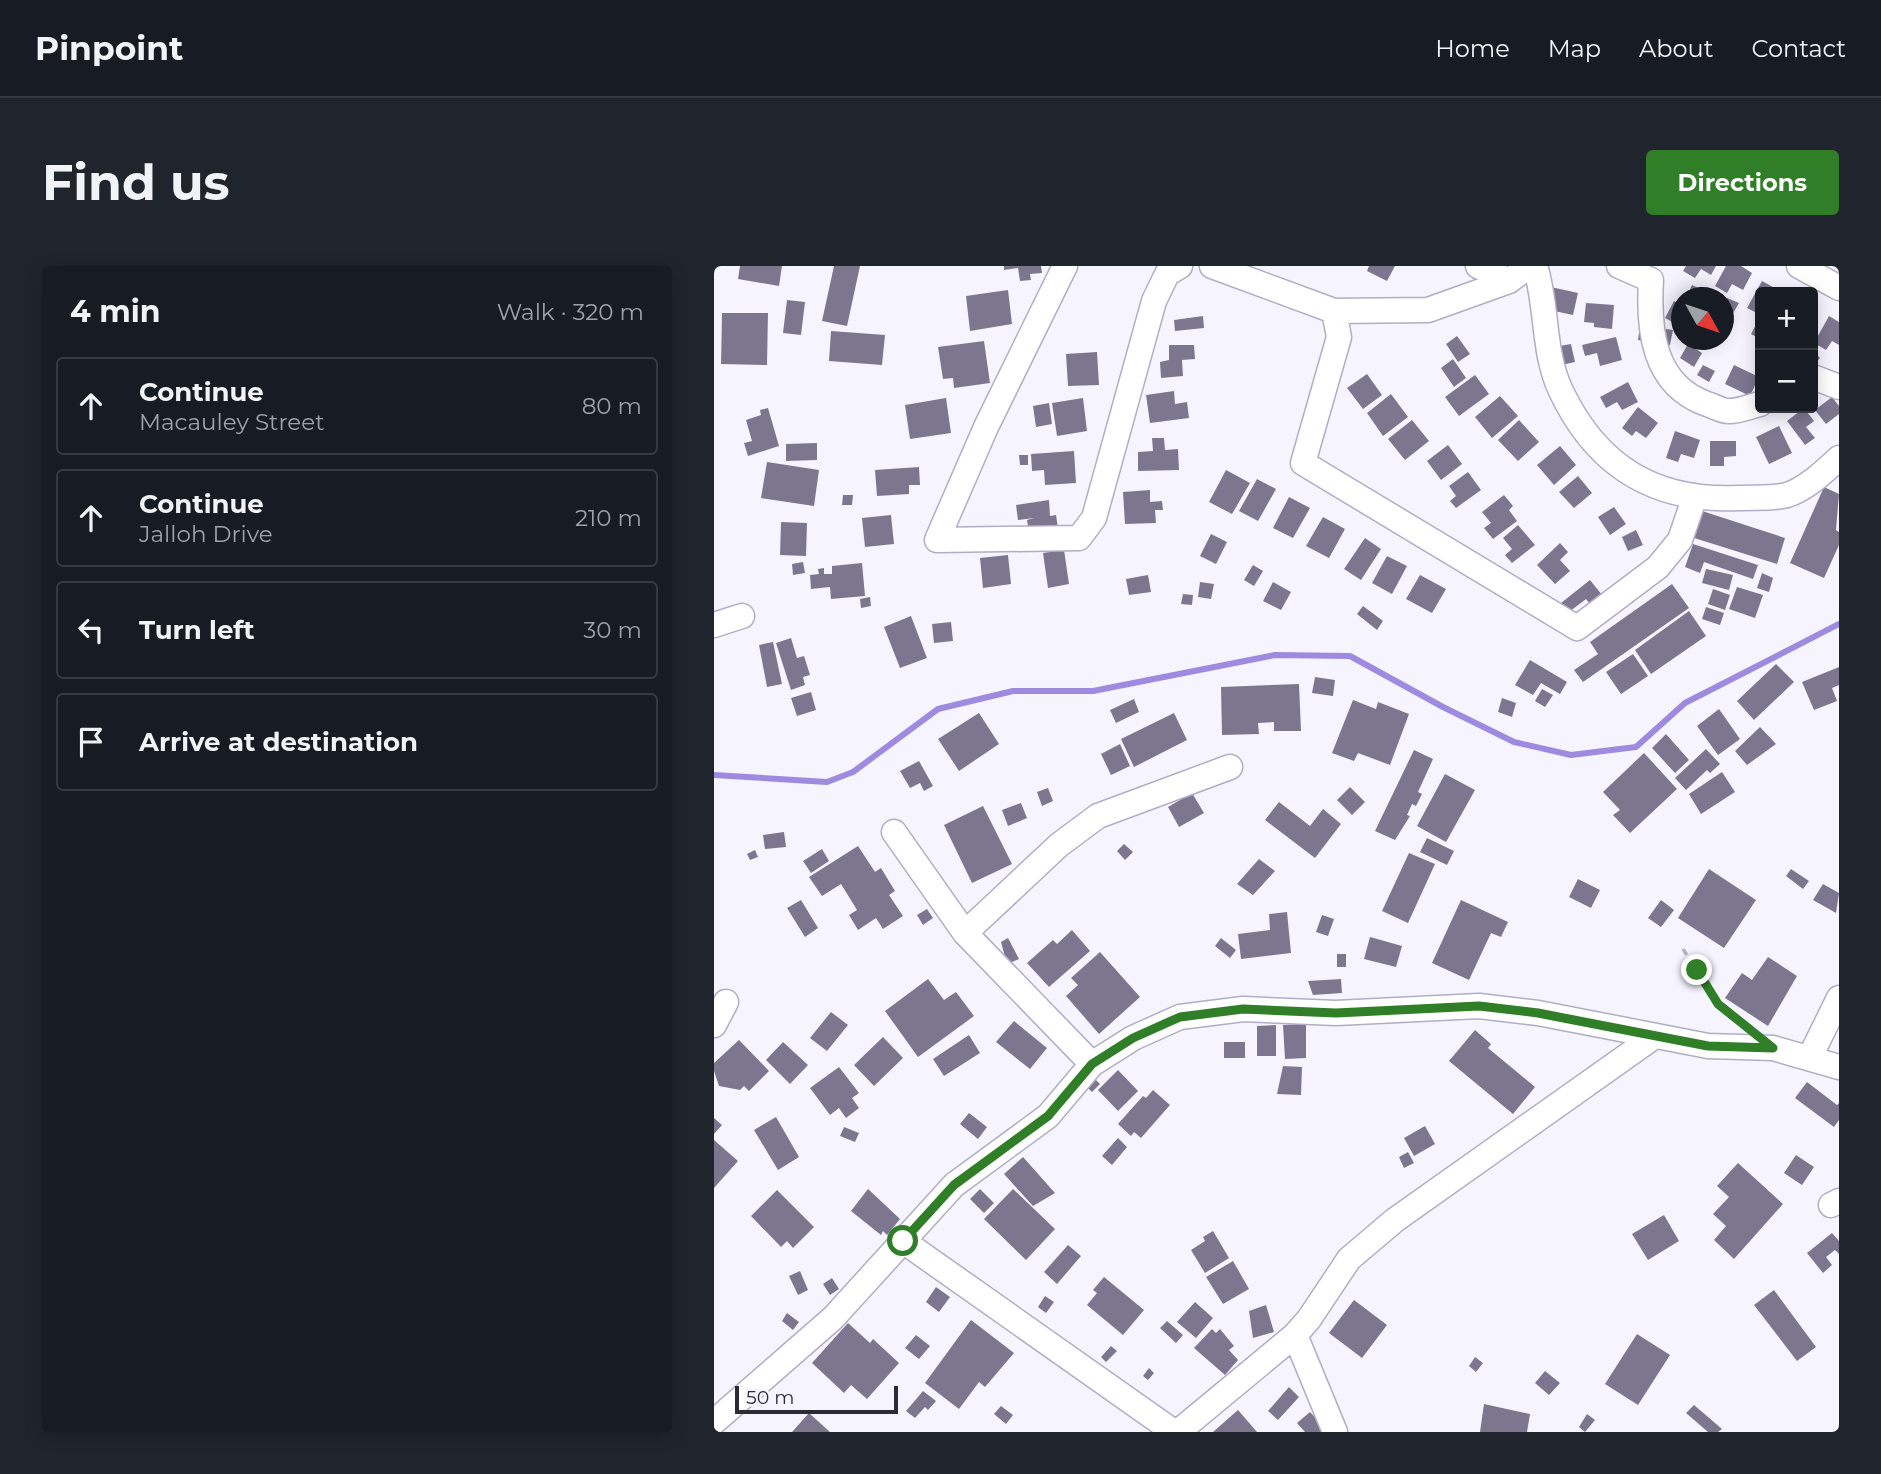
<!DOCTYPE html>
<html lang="en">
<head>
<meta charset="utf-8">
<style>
  :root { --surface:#171b24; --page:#20242c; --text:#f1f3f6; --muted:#9ea1a6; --line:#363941; --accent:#307e27 }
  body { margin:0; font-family:Montserrat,sans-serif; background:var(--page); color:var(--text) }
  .controls { position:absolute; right:21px; top:21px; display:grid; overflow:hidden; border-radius:7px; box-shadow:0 4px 18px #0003 }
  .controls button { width:63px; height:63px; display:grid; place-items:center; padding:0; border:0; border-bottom:2px solid var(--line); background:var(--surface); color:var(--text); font:35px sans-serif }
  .compass { position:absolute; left:957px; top:21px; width:63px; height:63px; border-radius:50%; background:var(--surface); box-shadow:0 4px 18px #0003; rotate:130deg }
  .scale { position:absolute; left:21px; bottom:18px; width:163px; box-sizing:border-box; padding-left:7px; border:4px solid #2d2b35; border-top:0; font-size:19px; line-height:24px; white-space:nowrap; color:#2d2b35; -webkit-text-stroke:5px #f6f4ff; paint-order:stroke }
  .stop { position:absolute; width:21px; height:21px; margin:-16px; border:5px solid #307e27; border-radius:50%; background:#fff }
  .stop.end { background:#307e27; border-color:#fff; box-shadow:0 2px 7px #0008 }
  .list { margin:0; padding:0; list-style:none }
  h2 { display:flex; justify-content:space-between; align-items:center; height:91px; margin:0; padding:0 28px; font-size:30px }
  h2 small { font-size:23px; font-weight:400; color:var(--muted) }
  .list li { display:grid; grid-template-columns:46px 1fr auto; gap:21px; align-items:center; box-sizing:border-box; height:98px; margin:0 14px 14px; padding:0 14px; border:2px solid var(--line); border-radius:7px }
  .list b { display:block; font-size:26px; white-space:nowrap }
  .list p { margin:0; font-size:23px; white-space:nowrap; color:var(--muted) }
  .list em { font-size:23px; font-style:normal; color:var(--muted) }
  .icon { flex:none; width:38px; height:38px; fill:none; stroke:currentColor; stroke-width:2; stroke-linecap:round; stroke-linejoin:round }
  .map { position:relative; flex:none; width:1125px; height:1166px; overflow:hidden; border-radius:7px }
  header { display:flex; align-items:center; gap:42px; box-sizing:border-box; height:98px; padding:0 35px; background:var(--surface); border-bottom:2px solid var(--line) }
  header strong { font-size:33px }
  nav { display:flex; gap:38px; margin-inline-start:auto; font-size:24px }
  .intro { display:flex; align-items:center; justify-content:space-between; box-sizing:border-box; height:168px; padding:0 42px }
  h1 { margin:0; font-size:49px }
  .button { padding:18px 32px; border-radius:7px; background:var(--accent); color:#fff; font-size:24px; font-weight:700 }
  main { display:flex; gap:42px; padding:0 42px }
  aside { flex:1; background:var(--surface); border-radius:7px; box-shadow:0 4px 18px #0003 }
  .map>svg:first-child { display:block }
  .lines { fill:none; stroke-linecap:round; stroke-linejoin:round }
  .stream { stroke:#9e8ade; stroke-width:6 }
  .building { fill:#7c778f }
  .minor-casing { stroke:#b1adc6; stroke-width:27 }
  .path { stroke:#b5b3bd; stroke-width:3.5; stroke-dasharray:7 3.5; stroke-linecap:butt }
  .minor { stroke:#fff; stroke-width:24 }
  .route { stroke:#307e27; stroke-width:9 }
</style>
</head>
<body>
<header>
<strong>Pinpoint</strong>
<nav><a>Home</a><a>Map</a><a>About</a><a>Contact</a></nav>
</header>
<div class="intro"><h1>Find us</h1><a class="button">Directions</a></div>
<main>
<aside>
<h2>4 min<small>Walk · 320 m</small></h2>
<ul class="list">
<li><svg class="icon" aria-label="ahead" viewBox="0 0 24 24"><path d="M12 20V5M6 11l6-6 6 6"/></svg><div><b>Continue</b><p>Macauley Street</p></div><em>80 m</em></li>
<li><svg class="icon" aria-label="ahead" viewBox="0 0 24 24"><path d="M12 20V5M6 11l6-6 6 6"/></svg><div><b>Continue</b><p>Jalloh Drive</p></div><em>210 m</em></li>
<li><svg class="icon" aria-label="left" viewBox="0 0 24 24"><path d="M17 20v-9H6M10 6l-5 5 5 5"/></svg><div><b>Turn left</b></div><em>30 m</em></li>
<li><svg class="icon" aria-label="arrive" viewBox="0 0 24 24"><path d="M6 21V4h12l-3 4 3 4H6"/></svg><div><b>Arrive at destination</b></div></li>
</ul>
</aside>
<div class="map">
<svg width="1125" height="1166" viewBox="0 0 1125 1166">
  <rect width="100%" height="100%" fill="#f6f4ff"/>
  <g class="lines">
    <path class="stream" d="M0,509L113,516L139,506L224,443L299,425H379L561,389L636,390L729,441L800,476L857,489L922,481L971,437L1125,358"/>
  </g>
  <path class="building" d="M26,0H68L65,20L24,13Z
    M120,0H146L133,60L108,55Z
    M290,0H327L328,7L316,8L317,14L306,15L304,2L290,4Z
    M655,0H681L673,15L653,5Z
    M972,0H1002L997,9L987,3L981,12L969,5Z
    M1012,0H1027L1038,7L1029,24L1018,18L1013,27L1001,20Z
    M1048,15L1068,26H1046L1045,48L1033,42Z
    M978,19L991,25L988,32L973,30Z
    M837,21L864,27L859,49L831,43Z
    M294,24L298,58L256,65L252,30Z
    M1013,32L1025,37L1018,49L1010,44Z
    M73,34L91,36L87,69L69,67Z
    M960,35L968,39V61L951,52Z
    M872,37L900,39L898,63L880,61V57L870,56Z
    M8,47H54L53,99L7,98Z
    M489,50L490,62L461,65L460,54Z
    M1115,50L1125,56V79L1118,75L1112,84L1100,77Z
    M1046,51V73L1037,68Z
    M926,59L959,64L956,79L924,74Z
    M117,65L171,69L168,99L115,95Z
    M743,70L756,88L744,96L732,78Z
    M902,71L908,94L886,100L883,87L871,90L868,79Z
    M270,75L276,117L240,122L239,112L229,113L224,81Z
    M857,78L861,96L838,101L834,82Z
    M974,78L988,87L980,101L966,92Z
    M455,79H480L481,93L468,94L469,110L447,112L446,96L455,94Z
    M1099,84L1106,92L1099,100Z
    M383,86L385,119L354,120L352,88Z
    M739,93L752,112L740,121L727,102Z
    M989,99L1001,105L995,116L983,109Z
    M1020,99L1045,111L1036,130L1011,118Z
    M653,108L668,129L649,143L633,122Z
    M761,109L775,128L745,150L731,131Z
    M914,116L924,136L908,144L903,136L892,142L886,131Z
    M460,125L461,138L473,136L475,152L436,157L432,129Z
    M677,128L694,151L669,170L653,147Z
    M786,130L804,150L778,172L761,151Z
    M1118,131L1125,140V148L1112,158L1101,144Z
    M232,132L237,167L196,173L191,139Z
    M369,132L373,165L343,170L338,137Z
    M335,137L338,158L322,161L319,140Z
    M924,141L944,157L932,172L922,165L918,170L908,162Z
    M54,142L65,180L34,190L30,177L38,175L32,154L47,149L46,144Z
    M1090,142L1100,155L1092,161L1101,172L1091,179L1073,155Z
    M698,154L715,175L691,194L674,173Z
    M805,154L825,176L804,195L784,174Z
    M1065,160L1078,187L1055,198L1042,171Z
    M961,165L986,174L980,192L967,188L964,196L952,192Z
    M438,172H450L451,184L464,183L465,204L424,205V186L439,185Z
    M996,175H1022V190L1010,191V200H996Z
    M103,177V194L72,195V178Z
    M734,179L748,198L727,214L713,195Z
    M846,180L862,199L840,219L823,199Z
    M360,185L362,217L331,219L330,204L318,205L317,188Z
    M305,189H314V199H306Z
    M53,196L105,204L100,240L47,232Z
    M205,201L206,219H195V228L163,230L161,204Z
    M512,204L536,217L518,248L495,236Z
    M754,206L767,224L742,242L736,235L742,230L735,220Z
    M864,210L878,227L860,242L845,226Z
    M543,213L562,223L544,255L525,245Z
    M1110,221L1125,228L1122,264L1125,266V279L1110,312L1076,297Z
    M436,224V236L448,235L449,244H441L442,257L411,258L409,226Z
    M129,229H139L138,239H128Z
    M790,229L799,240L795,244L803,255L779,273L770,262L777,257L768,246Z
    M575,231L596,242L579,272L559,262Z
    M335,234L336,250L342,249L344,262L315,267L313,254L320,252L304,254L302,239Z
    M900,241L912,258L896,269L884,251Z
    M985,244L1071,272L1063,298L977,271Z
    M177,249L180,278L151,281L148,252Z
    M609,251L631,263L615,292L592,280Z
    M67,256L93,257L92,290L66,289Z
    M804,259L821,279L798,297L791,289L798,283L789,272Z
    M922,264L929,279L914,285L908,271Z
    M497,268L513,276L502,298L486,290Z
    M651,272L667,283L647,314L630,303Z
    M846,277L854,286L846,294L856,305L841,318L823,299Z
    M979,278L1044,299L1039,313L990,296L986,307L971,301Z
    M350,284L355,318L334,322L329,287Z
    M294,289L297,318L269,322L266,292Z
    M673,290L693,300L678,328L658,317Z
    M89,296L91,307L79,309L78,298Z
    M148,297L151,330L117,333L116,321L97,323L96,309L105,308L104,303L110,302V308H118V300Z
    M539,299L549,305L540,320L530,314Z
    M992,303L1019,309L1015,324L988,317Z
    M1048,307L1059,312L1055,326L1043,322Z
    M434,309L437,326L415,329L412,313Z
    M706,309L732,323L718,347L692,333Z
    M876,314L888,329L876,338L872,333L855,346L847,337Z
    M486,316L500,318L497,333L484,331Z
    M559,316L577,326L567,344L549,335Z
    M958,318L975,342L869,416L860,404L884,388L876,376Z
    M1023,321L1049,329L1041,352L1015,343Z
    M999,323L1016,329L1011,344L994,338Z
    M469,328L479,329L478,339L467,338Z
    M156,331L157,340L147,342L146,333Z
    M649,340L669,355L663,364L643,348Z
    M992,341L1010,347L1006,359L988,353Z
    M975,345L992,370L937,408L921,384Z
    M197,350L213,392L186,402L170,361Z
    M237,356L239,375L220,377L218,358Z
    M77,372L83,392L90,390L96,409L89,411L91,419L77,424L62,377Z
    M59,376L68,418L53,421L45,379Z
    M919,388L934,410L907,428L892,406Z
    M816,394L853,416L846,428L827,417L819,429L801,419Z
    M1062,398L1080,416L1040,454L1023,435Z
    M1125,401V419L1118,422L1123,435L1100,444L1088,416Z
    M601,411L621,414L619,430L598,427Z
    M585,418L587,465H560V456L544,457L545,468L508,469L507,421Z
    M828,423L839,429L831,441L821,435Z
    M97,426L102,444L83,450L77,432Z
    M788,432L802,437L798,451L784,446Z
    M420,433L425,446L402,457L396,444Z
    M639,434L662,443L664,436L695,448L676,499L644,487L640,495L618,487Z
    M1005,443L1026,473L1004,489L983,460Z
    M265,447L285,478L245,505L224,473Z
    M460,447L473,474L420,501L407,473Z
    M1046,461L1062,478L1033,499L1021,485Z
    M952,468L975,494L961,507L938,482Z
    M406,478L416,500L397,509L387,488Z
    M992,483L1006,498L996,507L993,504L972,524L961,512Z
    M700,484L719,493L704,526L708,528L702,540L698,538L693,549L696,550L681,574L661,565Z
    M930,487L963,523L916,567L899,549L906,544L889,526Z
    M205,495L219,520L210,525L206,517L196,522L186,505Z
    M1008,506L1021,526L987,548L975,528Z
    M731,508L761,524L732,576L703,560Z
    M636,521L651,536L638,549L623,534Z
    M334,522L339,535L328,540L323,526Z
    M478,527L490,547L465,561L454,541Z
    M565,536L596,560L609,543L627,558L601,592L551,554Z
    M307,537L313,552L294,560L288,544Z
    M269,540L298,598L258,617L230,559Z
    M70,566L72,581L51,583L49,569Z
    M713,572L740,585L733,599L706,586Z
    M410,578L419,586L411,594L403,585Z
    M144,580L161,606L167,602L181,625L175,629L189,650L169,663L162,652L144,664L135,649L143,644L127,618L108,630L95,611Z
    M108,583L115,595L97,607L89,595Z
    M41,584L44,591L36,594L33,588Z
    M695,587L721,598L694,657L668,645Z
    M545,593L561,605L539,629L523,618Z
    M995,603L1042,634L1010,682L964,652Z
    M1077,603L1095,615L1089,623L1072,610Z
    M864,613L886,624L877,642L855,631Z
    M1109,618L1125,627L1122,647L1099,634Z
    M87,634L104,662L91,671L73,642Z
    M747,634L794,656L787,671L777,667L755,714L718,697Z
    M947,634L960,644L947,661L934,652Z
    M213,643L219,652L209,659L203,649Z
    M573,646L577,687L527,693L524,668L556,664L555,648Z
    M608,649L620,653L614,670L602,666Z
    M358,664L376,685L335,721L313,697L339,674L343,678Z
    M656,671L688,680L682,701L650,693Z
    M294,672L305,693L293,698L287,676Z
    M507,672L522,684L516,692L501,680Z
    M386,686L426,731L385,768L352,730L364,719L357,712Z
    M623,688H632V701H623Z
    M1054,691L1083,710L1054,760L1011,732L1028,707L1038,714Z
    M214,713L230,734L242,726L260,750L204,791L171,745Z
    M627,713L628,727L599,729L594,715Z
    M117,746L134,759L113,785L96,772Z
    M300,755L333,782L316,803L282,776Z
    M592,758V792L571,793L569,759Z
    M562,759V790H543V760Z
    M761,764L777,778L774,782L821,821L799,848L735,795Z
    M255,769L266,787L230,810L219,793Z
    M169,771L189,792L160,820L140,799Z
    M25,774L55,805L35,825L30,820L26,824L5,820L0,805V797Z
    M69,776L94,799L76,818L52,794Z
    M510,776H531V792H510Z
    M569,800L588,801L587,829L563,828Z
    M125,801L145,827L138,832L145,842L132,852L125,842L116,849L96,822Z
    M404,804L424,825L404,845L384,824Z
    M381,813L386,818L378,826L373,821Z
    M1093,816L1123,839L1125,837V854L1120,861L1081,832Z
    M439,824L456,839L427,872L420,866L417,870L404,858L429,830L432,832Z
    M255,847L273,861L264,873L246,858Z
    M62,851L85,891L64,904L40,864Z
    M0,852L8,859L0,868Z
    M711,860L721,878L700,890L690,872Z
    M130,861L145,867L141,876L126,870Z
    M404,872L413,881L398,899L388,890Z
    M0,874L24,895L0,922Z
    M694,886L700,897L690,902L685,891Z
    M1082,889L1100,901L1088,919L1070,907Z
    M309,891L341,927L319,940L290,908Z
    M1024,897L1069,938L1020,993L1000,974L1012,960L999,948L1015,931L1003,920Z
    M154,923L186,953L173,969L169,965L167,969L137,945Z
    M266,923L280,937L270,947L256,933Z
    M299,923L341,963L312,994L270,953Z
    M63,924L100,961L79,982L73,975L67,981L37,950Z
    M950,949L965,975L934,994L918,968Z
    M499,965L515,992L491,1007L477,984L491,975L489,971Z
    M1118,967L1125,975V988L1121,984L1112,991L1118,999L1109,1007L1093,987Z
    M354,979L367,990L343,1018L330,1006Z
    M519,995L535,1023L509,1038L492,1011Z
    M86,1005L94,1024L84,1029L75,1010Z
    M390,1011L430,1044L409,1069L373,1039L383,1027L379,1024Z
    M118,1012L125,1023L116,1029L109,1018Z
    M222,1021L236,1031L225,1046L212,1036Z
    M1060,1024L1102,1081L1083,1095L1040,1039Z
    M331,1030L340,1036L332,1047L324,1041Z
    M640,1034L673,1059L648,1092L615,1067Z
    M481,1036L499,1052L482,1072L463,1056Z
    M552,1039L560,1066L539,1072L535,1045Z
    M73,1047L85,1056L79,1064L68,1055Z
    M257,1054L300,1087L271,1121L265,1116L245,1143L211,1117Z
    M453,1055L469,1069L462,1077L446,1062Z
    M134,1057L156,1077L159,1073L185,1097L153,1133L137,1119L130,1127L98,1097Z
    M498,1063L502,1067L506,1063L520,1080L515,1084L524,1094L511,1109L480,1082Z
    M923,1068L956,1089L924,1139L891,1118Z
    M202,1069L216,1080L205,1093L191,1082Z
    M397,1080L403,1085L392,1096L387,1091Z
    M761,1091L769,1097L762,1106L755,1100Z
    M435,1102L440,1107L434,1114L429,1110Z
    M831,1105L846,1117L835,1129L821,1117Z
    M575,1121L585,1131L564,1154L554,1145Z
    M209,1125L222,1135L214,1144L211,1141L201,1152L192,1145Z
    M770,1138L816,1148L813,1166H766Z
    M980,1139L1008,1163L1004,1166H994L972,1147Z
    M287,1140L299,1149L292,1158L280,1148Z
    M524,1144L543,1166H499Z
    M596,1146L611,1162L607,1166H591L583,1157Z
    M95,1147L116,1166H78Z
    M873,1148L881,1154L871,1166L865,1161Z"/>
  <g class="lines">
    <g class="minor-casing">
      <path id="minor" d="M351,0L272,161L223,274L365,272L380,252L440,35L453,8L466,0
        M498,0L620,45L714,44L795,15L815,0
        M764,0L795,15
        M821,0C834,40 828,85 847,125C883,201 941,236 1025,232C1040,231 1059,233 1073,229C1092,223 1111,205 1125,192
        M905,0L937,14C934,64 939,119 993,138C999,140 1008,145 1014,145C1023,146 1037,140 1046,138
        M1085,0L1125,22
        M620,45L625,71L589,197L863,362L944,301L966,274L981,230
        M1099,111L1125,121
        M0,359L28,350
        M180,566L251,667L378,798
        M251,667L345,579L384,550L516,501
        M0,759L12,736
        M1096,791L1125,732
        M1117,939L1125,935
        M189,975L460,1166
        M581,1069L621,1166
        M0,1156L119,1052L240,919L334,850L378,798L419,772L466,751L529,743L622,747L765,740L824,747L994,780L1059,782L1125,801
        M464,1166L581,1069L595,1053L635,993L681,954L941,770"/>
    </g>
    <path class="path" d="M969,683L1004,738L1027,757"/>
    <use href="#minor" class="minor"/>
  </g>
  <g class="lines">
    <path class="route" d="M189,975L240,919L334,850L378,798L419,772L466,751L529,743L622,747L765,740L824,747L994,780L1059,782L1004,738L983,704"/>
  </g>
</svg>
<div class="controls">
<button>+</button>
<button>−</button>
</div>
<svg class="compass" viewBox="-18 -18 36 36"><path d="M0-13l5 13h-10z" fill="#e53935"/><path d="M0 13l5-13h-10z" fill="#9ea1a6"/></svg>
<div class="scale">50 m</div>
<div class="stop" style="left:189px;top:975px"></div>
<div class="stop end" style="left:983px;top:704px"></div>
</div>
</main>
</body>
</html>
